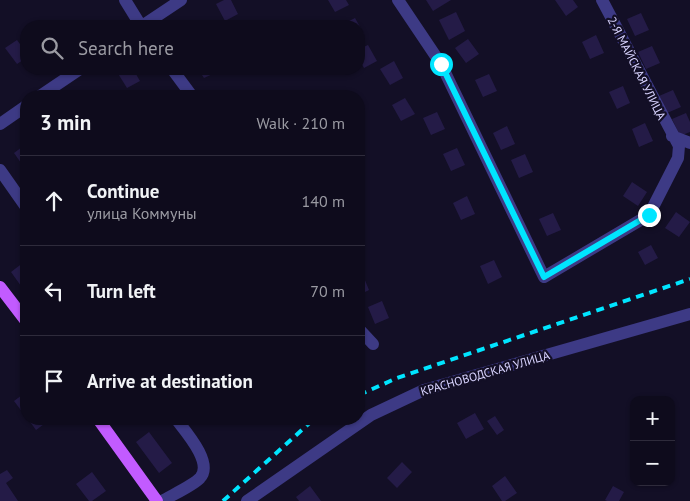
<!DOCTYPE html>
<html lang="en">
<head>
<meta charset="utf-8">
<style>
  :root { --surface:#0e0b1c; --page:#1c1929; --text:#f1f3f6; --muted:#9b9ba3; --line:#2e2b3b }
  body { margin:0; font-family:"PT Sans",sans-serif; background:var(--page); color:var(--text) }
  .controls { position:absolute; right:15px; bottom:15px; display:grid; overflow:hidden; border-radius:10px; box-shadow:0 1px 4px #0004 }
  .controls button { width:45px; height:45px; display:grid; place-items:center; padding:0; border:0; border-bottom:1px solid var(--line); background:var(--surface); color:var(--text); font:25px sans-serif }
  .stop { position:absolute; width:15px; height:15px; margin:-11px; border:4px solid #00e5ff; border-radius:50%; background:#fff }
  .stop.end { background:#00e5ff; border-color:#fff; box-shadow:0 1px 5px #0008 }
  .list { margin:0; padding:0; list-style:none }
  h2 { display:flex; justify-content:space-between; align-items:center; height:65px; margin:0; padding:0 20px; font-size:21px }
  h2 small { font-size:16px; font-weight:400; color:var(--muted) }
  .list li { display:grid; grid-template-columns:32px 1fr auto; gap:15px; align-items:center; box-sizing:border-box; height:90px; padding:0 20px; border-top:1px solid var(--line) }
  .list b { display:block; font-size:19px; white-space:nowrap }
  .list p { margin:0; font-size:16px; white-space:nowrap; color:var(--muted) }
  .list em { font-size:16px; font-style:normal; color:var(--muted) }
  .icon { flex:none; width:28px; height:28px; fill:none; stroke:currentColor; stroke-width:2; stroke-linecap:round; stroke-linejoin:round }
  .map { position:relative; flex:none; width:690px; height:501px; overflow:hidden }
  .search { position:absolute; background:var(--surface); box-shadow:0 1px 4px #0004; left:20px; top:20px; width:345px; height:55px; display:flex; align-items:center; gap:12px; box-sizing:border-box; padding:0 18px; border-radius:20px; color:var(--muted); font-size:19px }
  .panel { position:absolute; background:var(--surface); box-shadow:0 1px 4px #0004; left:20px; top:90px; width:345px; height:335px; border-radius:20px }
  .map>svg:first-child { display:block }
  .building { fill:#241b47 }
  .lines { fill:none; stroke-linecap:round; stroke-linejoin:round }
  .minor { stroke:#3d3a85; stroke-width:12 }
  .major { stroke:#c25bff; stroke-width:12 }
  .rail { stroke:#00e5ff; stroke-width:4; stroke-dasharray:8 6; stroke-linecap:butt }
  .route { stroke:#00e5ff; stroke-width:6 }
  .labels { text-anchor:middle; dominant-baseline:central; stroke-width:4.5; stroke-linejoin:round; paint-order:stroke }
  .street-label { font-size:12px; fill:#d9d4ff; stroke:#130f26 }
</style>
</head>
<body>
<div class="map">
<svg width="690" height="501" viewBox="0 0 690 501">
  <rect width="100%" height="100%" fill="#130f26"/>
  <path class="building" d="M224,0H231L238,14L225,21L216,4Z
    M328,0H346L349,5L335,12Z
    M426,0H451L433,11Z
    M555,0H573L578,7L566,16Z
    M456,12L465,31L449,40L439,20Z
    M641,13L649,30L635,36L627,19Z
    M355,18L364,34L359,37V26L341,25Z
    M46,20L50,26H38Z
    M596,35L604,53L590,59L582,42Z
    M468,39L479,54L466,63L455,48Z
    M17,40L26,52V58L17,64L5,48Z
    M368,45L377,61L364,68L359,59V49Z
    M652,46L660,63L646,69L638,52Z
    M394,61L403,78L390,85L380,69Z
    M123,69H133L140,81L127,88L117,72Z
    M198,69H215L217,72L204,78Z
    M489,74L497,91L483,97L475,80Z
    M623,86L630,103L617,109L609,92Z
    M673,90L681,107L667,113L659,96Z
    M405,98L415,114L401,121L392,105Z
    M437,112L445,129L431,135L423,118Z
    M686,113L690,122V132L680,136L672,119Z
    M645,123L653,141L639,147L632,129Z
    M507,126L515,144L501,150L493,133Z
    M26,144V170L14,153Z
    M457,148L465,165L451,171L443,154Z
    M525,154L533,172L519,178L511,160Z
    M632,182L647,192L638,206L623,196Z
    M467,196L475,214L461,220L453,203Z
    M676,212L690,222L679,237L665,228Z
    M553,213L561,230L547,236L539,219Z
    M651,245L658,258L645,265L638,252Z
    M494,260L502,277L488,284L480,266Z
    M24,262L26,264V293L11,272Z
    M362,273L369,290L359,295V274Z
    M382,301L389,318L375,324L368,307Z
    M26,392V417L14,401Z
    M475,413L484,429L466,439L457,423Z
    M495,416L504,430L497,435L487,421Z
    M28,419H51L36,430Z
    M149,432L172,463L159,473L136,442Z
    M402,462L412,472L397,488L387,478Z
    M7,470L13,478L6,483L18,501H0V474Z
    M92,472L106,491L92,501H89L76,484Z
    M505,476L517,493L505,501H502L492,486Z
    M310,486L321,501H299L296,497Z
    M613,486L624,492L619,501H607L605,500Z"/>
  <g class="lines">
    <path class="minor" d="M125,0L141,26
      M398,0L441,64L544,277L649,215L678,158L679,146L602,0
      M142,26L181,0
      M172,69L192,96
      M40,96L80,69
      M0,124L26,106
      M672,136L690,143
      M0,170L26,207
      M359,329L373,344
      M162,501C172,495 194,485 200,478C214,463 185,431 176,419
      M247,501L371,415L424,390L690,314"/>
    <path class="major" d="M0,287L26,321
      M98,419L157,501"/>
    <path class="rail" d="M359,395L397,378L690,279
      M223,501L314,419"/>
  </g>
  <g class="lines">
    <path class="route" d="M441,64L544,277L649,215"/>
  </g>
  <g class="labels">
    <g class="street-label">
      <text transform="translate(637 68) rotate(63)">2-Я МАЙСКАЯ УЛИЦА</text>
      <text transform="translate(485 373) rotate(-16)">КРАСНОВОДСКАЯ УЛИЦА</text>
    </g>
  </g>
</svg>
<div class="controls">
<button>+</button>
<button>−</button>
</div>
<div class="stop" style="left:441px;top:64px"></div>
<div class="stop end" style="left:649px;top:215px"></div>
<div class="search"><svg class="icon" aria-label="search" viewBox="0 0 24 24"><circle cx="10" cy="10" r="6"/><path d="M15 15l6 6"/></svg>Search here</div>
<section class="panel">
<h2>3 min<small>Walk · 210 m</small></h2>
<ul class="list">
<li><svg class="icon" aria-label="ahead" viewBox="0 0 24 24"><path d="M12 20V5M6 11l6-6 6 6"/></svg><div><b>Continue</b><p>улица Коммуны</p></div><em>140 m</em></li>
<li><svg class="icon" aria-label="left" viewBox="0 0 24 24"><path d="M17 20v-9H6M10 6l-5 5 5 5"/></svg><div><b>Turn left</b></div><em>70 m</em></li>
<li><svg class="icon" aria-label="arrive" viewBox="0 0 24 24"><path d="M6 21V4h12l-3 4 3 4H6"/></svg><div><b>Arrive at destination</b></div></li>
</ul>
</section>
</div>
</body>
</html>
